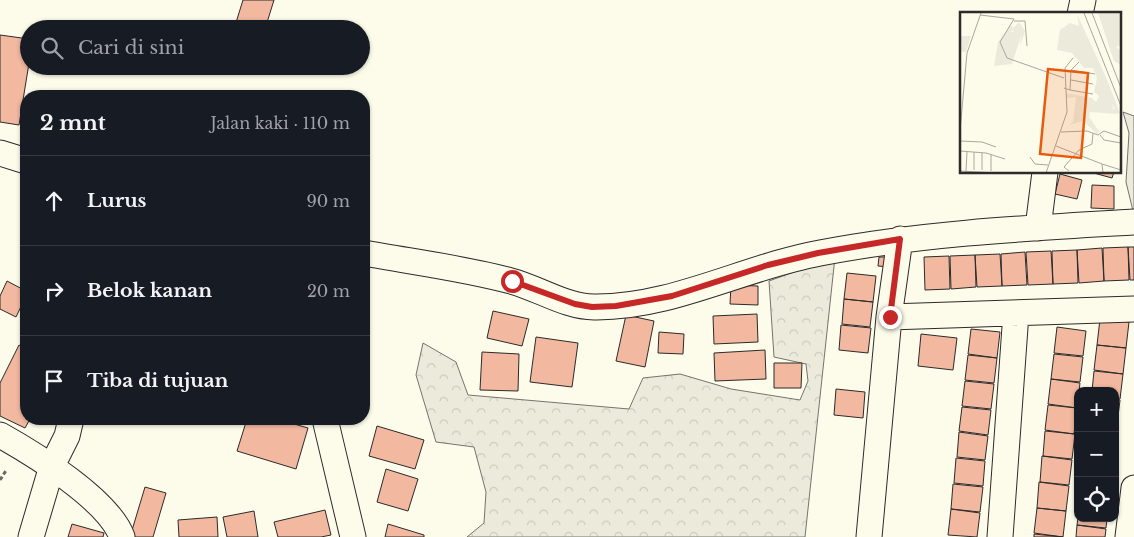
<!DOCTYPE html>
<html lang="id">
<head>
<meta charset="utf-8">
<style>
  :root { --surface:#171b24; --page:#20242c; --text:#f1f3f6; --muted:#9ea1a6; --line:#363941 }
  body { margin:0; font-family:"Libre Baskerville",serif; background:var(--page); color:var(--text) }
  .controls { position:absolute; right:15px; bottom:15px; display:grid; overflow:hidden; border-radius:10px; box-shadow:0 1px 4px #0004 }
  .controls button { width:45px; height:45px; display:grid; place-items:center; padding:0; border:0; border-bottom:1px solid var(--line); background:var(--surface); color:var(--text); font:25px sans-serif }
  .stop { position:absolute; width:15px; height:15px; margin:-11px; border:4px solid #c62828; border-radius:50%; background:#fff }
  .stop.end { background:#c62828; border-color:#fff; box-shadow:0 1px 5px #0008 }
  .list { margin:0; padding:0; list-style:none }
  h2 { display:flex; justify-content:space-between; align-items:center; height:65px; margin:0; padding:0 20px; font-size:21px }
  h2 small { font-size:16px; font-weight:400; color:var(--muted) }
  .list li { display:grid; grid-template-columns:32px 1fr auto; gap:15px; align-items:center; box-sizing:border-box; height:90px; padding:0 20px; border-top:1px solid var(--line) }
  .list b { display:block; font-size:19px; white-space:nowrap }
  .list em { font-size:16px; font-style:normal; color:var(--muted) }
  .icon { flex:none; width:28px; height:28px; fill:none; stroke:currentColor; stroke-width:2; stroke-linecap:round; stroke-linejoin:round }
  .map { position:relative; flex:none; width:1134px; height:537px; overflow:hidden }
  .search { position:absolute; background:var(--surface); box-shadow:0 1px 4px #0004; left:20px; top:20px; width:350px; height:55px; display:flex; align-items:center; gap:12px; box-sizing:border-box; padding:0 18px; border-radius:28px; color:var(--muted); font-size:19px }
  .panel { position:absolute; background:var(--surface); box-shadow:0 1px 4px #0004; left:20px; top:90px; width:350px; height:335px; border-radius:20px }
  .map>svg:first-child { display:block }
  .grass { fill:#ecebdb; stroke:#74746e }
  .forest { fill:url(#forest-crowns); stroke:#74746e }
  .building { fill:#f2b8a0; stroke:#2b2b2b }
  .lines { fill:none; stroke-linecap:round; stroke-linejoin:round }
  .minor-casing { stroke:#2b2b2b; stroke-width:27 }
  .path { stroke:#6a6964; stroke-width:3; stroke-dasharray:4 2.5; stroke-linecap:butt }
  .minor { stroke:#fdfbea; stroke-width:25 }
  .route { stroke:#c62828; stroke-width:6 }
  .inset-road { fill:none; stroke:#a9a89e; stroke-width:1 }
  .view { fill:#e8590c; fill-opacity:0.15; stroke:#e8590c; stroke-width:2.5 }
  .inset-edge { fill:none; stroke:#2b2b2b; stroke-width:2.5 }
</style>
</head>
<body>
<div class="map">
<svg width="1134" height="537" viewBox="0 0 1134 537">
  <defs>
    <pattern id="forest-crowns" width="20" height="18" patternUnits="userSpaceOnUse" patternTransform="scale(1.25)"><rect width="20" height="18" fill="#ecebdb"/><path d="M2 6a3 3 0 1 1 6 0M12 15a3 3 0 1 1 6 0" fill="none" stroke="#cbcabc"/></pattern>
  </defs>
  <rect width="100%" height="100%" fill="#fdfbea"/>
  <path class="grass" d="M1123,112L1134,116V215L1126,182L1129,133Z"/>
  <path class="forest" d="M835,257L805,537H467L484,523L486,492L474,447L436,442L416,375L423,343L456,362L468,395L629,409L643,378L680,374L731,389L800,400L808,381L806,364L774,357L769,281Z"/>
  <path class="building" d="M243,0H274L265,29H234Z
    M0,35L29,39V63L19,125L0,122Z
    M1090,172H1114L1112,178Z
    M1060,174L1082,180L1077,199L1055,194Z
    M1092,185L1114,186V209L1091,208Z
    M1128,247H1134V280H1130Z
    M1128,247L1129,280L1104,281L1103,248Z
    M1102,248L1104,281L1079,283L1077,250Z
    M1077,250L1078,283L1053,284L1052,251Z
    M1051,251L1053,284L1028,285L1026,252Z
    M1025,252L1027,285L1002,286L1001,254Z
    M1000,254L1002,286L977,287L975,255Z
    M975,255L976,287L951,289L950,256Z
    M949,256L950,289L925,290L924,257Z
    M879,257H892L891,267L878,266Z
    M847,273L876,276L873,302L844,299Z
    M7,281L26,291V296L16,317L0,309V296Z
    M731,285L758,286V305L730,304Z
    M844,299L873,302L870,327L842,324Z
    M493,311L529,319L522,346L487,338Z
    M757,314L758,342L714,344L713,316Z
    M626,315L654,321L645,367L616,361Z
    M1100,319L1129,322L1126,348L1097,345Z
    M841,325L871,328L868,353L839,350Z
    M1057,327L1086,331L1083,356L1054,353Z
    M971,329L1000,332L997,358L968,354Z
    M659,332L684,334L683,354L658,353Z
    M921,334L957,338L953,370L918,366Z
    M536,337L578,343L572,387L530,382Z
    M19,345L26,349V419H30L25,428L0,416V383Z
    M1097,345L1126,348L1123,374L1094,370Z
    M765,350L766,379L715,381L714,353Z
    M482,352L519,354L518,391L480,390Z
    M1054,354L1083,357L1080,382L1051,379Z
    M968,355L997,358L994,383L965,380Z
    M774,363H802L801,388H774Z
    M1094,371L1123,374L1120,399H1115V391H1092Z
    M1051,379L1080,383L1077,408L1048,404Z
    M965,381L994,384L991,409L962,406Z
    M836,389L865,392L863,418L834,415Z
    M1115,399L1120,400L1117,425H1115Z
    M1048,405L1077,408L1074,434L1045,430Z
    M962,407L991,410L988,435L959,431Z
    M247,419H277L308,428L296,469L237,451Z
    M377,426L424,440L415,469L369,456Z
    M1045,431L1075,434L1072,459L1043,456Z
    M959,432L988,436L985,460L957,457Z
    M1042,456L1072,460L1069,485L1040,482Z
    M956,458L985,461L983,486L954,483Z
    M386,469L418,479L408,511L377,502Z
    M1039,482L1069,486L1066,511L1037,508Z
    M953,484L983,487L980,512L951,509Z
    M145,487L166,493L153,537H130Z
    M1037,508L1066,511L1063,537L1034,533Z
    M951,509L980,513L977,537L948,535Z
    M325,510L331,535L321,537H278L274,522Z
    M254,511L258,537H227L223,517Z
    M217,517L218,537H179L178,520Z
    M1078,518H1107L1106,528L1077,525Z
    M72,524L104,533L103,537H68Z
    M388,524L424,535V537H385Z
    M1077,525L1106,529L1105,537H1076Z
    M1034,534L1063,537H1034Z"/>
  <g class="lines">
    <g class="minor-casing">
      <path id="minor" d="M1080,14L1083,0
        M0,153L26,161
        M1038,228L1045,172
        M900,239L889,317L1134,309
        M364,253C413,262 463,268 511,281C538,288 566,307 594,307C672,308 744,267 820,253C924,233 1029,228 1134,222
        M325,419L353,537
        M0,435C34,454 109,500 122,537
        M31,537L52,466L67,436L71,419
        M869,537L889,317
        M1000,537L1016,313
        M1128,537L1134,488"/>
    </g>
    <path class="path" d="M0,480L7,469"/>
    <use href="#minor" class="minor"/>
  </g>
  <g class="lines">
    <path class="route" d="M512,281L575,304L592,307L616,306L672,296L768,265L818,253L900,239L890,317"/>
  </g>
  <g transform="translate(960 12)">
    <rect width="161" height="161" fill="#fdfbea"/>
    <path d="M0,24H11L6,40H0ZM145,63L160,101L157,102L145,76Z" fill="#ecebdb"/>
    <path d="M138,1H161V33L156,35L161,39V53L154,49ZM117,2L145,63V76L152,85L153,97L157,98L156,102L130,100L129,105L139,119L137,122L123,109L109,113L113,110L116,85L107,86L105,81L132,86L136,90L139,84L134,80L137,66L133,56H124L112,41L97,38L100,18L110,11L119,14ZM59,10L65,19L60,34L61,24L51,18Z" fill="#ecebdb"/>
    <path d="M50,14H53L51,20L58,19L61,24L52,52L34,54L38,30Z" fill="#ecebdb"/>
    <path class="inset-road" d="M124,1L161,94M132,1L161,76M20,3L54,7L40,30L47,46L104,66M54,9H65L67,34M111,58L135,62M111,68L133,72M104,76L110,78L111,58L119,50M110,78L133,82M0,119L7,41L21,1M101,120L127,119L138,123L144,119L161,125M140,123L144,128L161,131M0,129L22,130L36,135M96,134L142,152L143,161M0,139L26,141L45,147M70,145L75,152L88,153M142,152L161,158M14,158V140M22,158V141M0,159L36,161M6,159L7,140M31,159V143M109,159L104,155L119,138L132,132L133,121M86,161L107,100L105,56L113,46M160,161L161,143"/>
    <path class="view" d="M88,57L128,61L121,146L80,142Z"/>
    <rect width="161" height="161" class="inset-edge"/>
  </g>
</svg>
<div class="controls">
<button>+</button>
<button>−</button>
<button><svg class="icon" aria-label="locate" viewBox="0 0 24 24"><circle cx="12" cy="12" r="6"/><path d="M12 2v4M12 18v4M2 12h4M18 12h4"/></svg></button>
</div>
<div class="stop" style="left:512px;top:281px"></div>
<div class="stop end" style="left:890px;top:317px"></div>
<div class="search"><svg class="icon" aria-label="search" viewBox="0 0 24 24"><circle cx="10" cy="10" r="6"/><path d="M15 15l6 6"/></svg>Cari di sini</div>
<section class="panel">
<h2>2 mnt<small>Jalan kaki · 110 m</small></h2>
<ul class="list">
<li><svg class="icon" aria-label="ahead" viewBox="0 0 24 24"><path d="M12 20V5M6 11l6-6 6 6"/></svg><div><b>Lurus</b></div><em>90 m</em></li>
<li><svg class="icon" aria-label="right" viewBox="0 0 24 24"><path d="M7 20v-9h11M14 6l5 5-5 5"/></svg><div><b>Belok kanan</b></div><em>20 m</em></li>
<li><svg class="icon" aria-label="arrive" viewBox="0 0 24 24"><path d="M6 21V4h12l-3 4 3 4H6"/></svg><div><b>Tiba di tujuan</b></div></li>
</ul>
</section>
</div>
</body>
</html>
